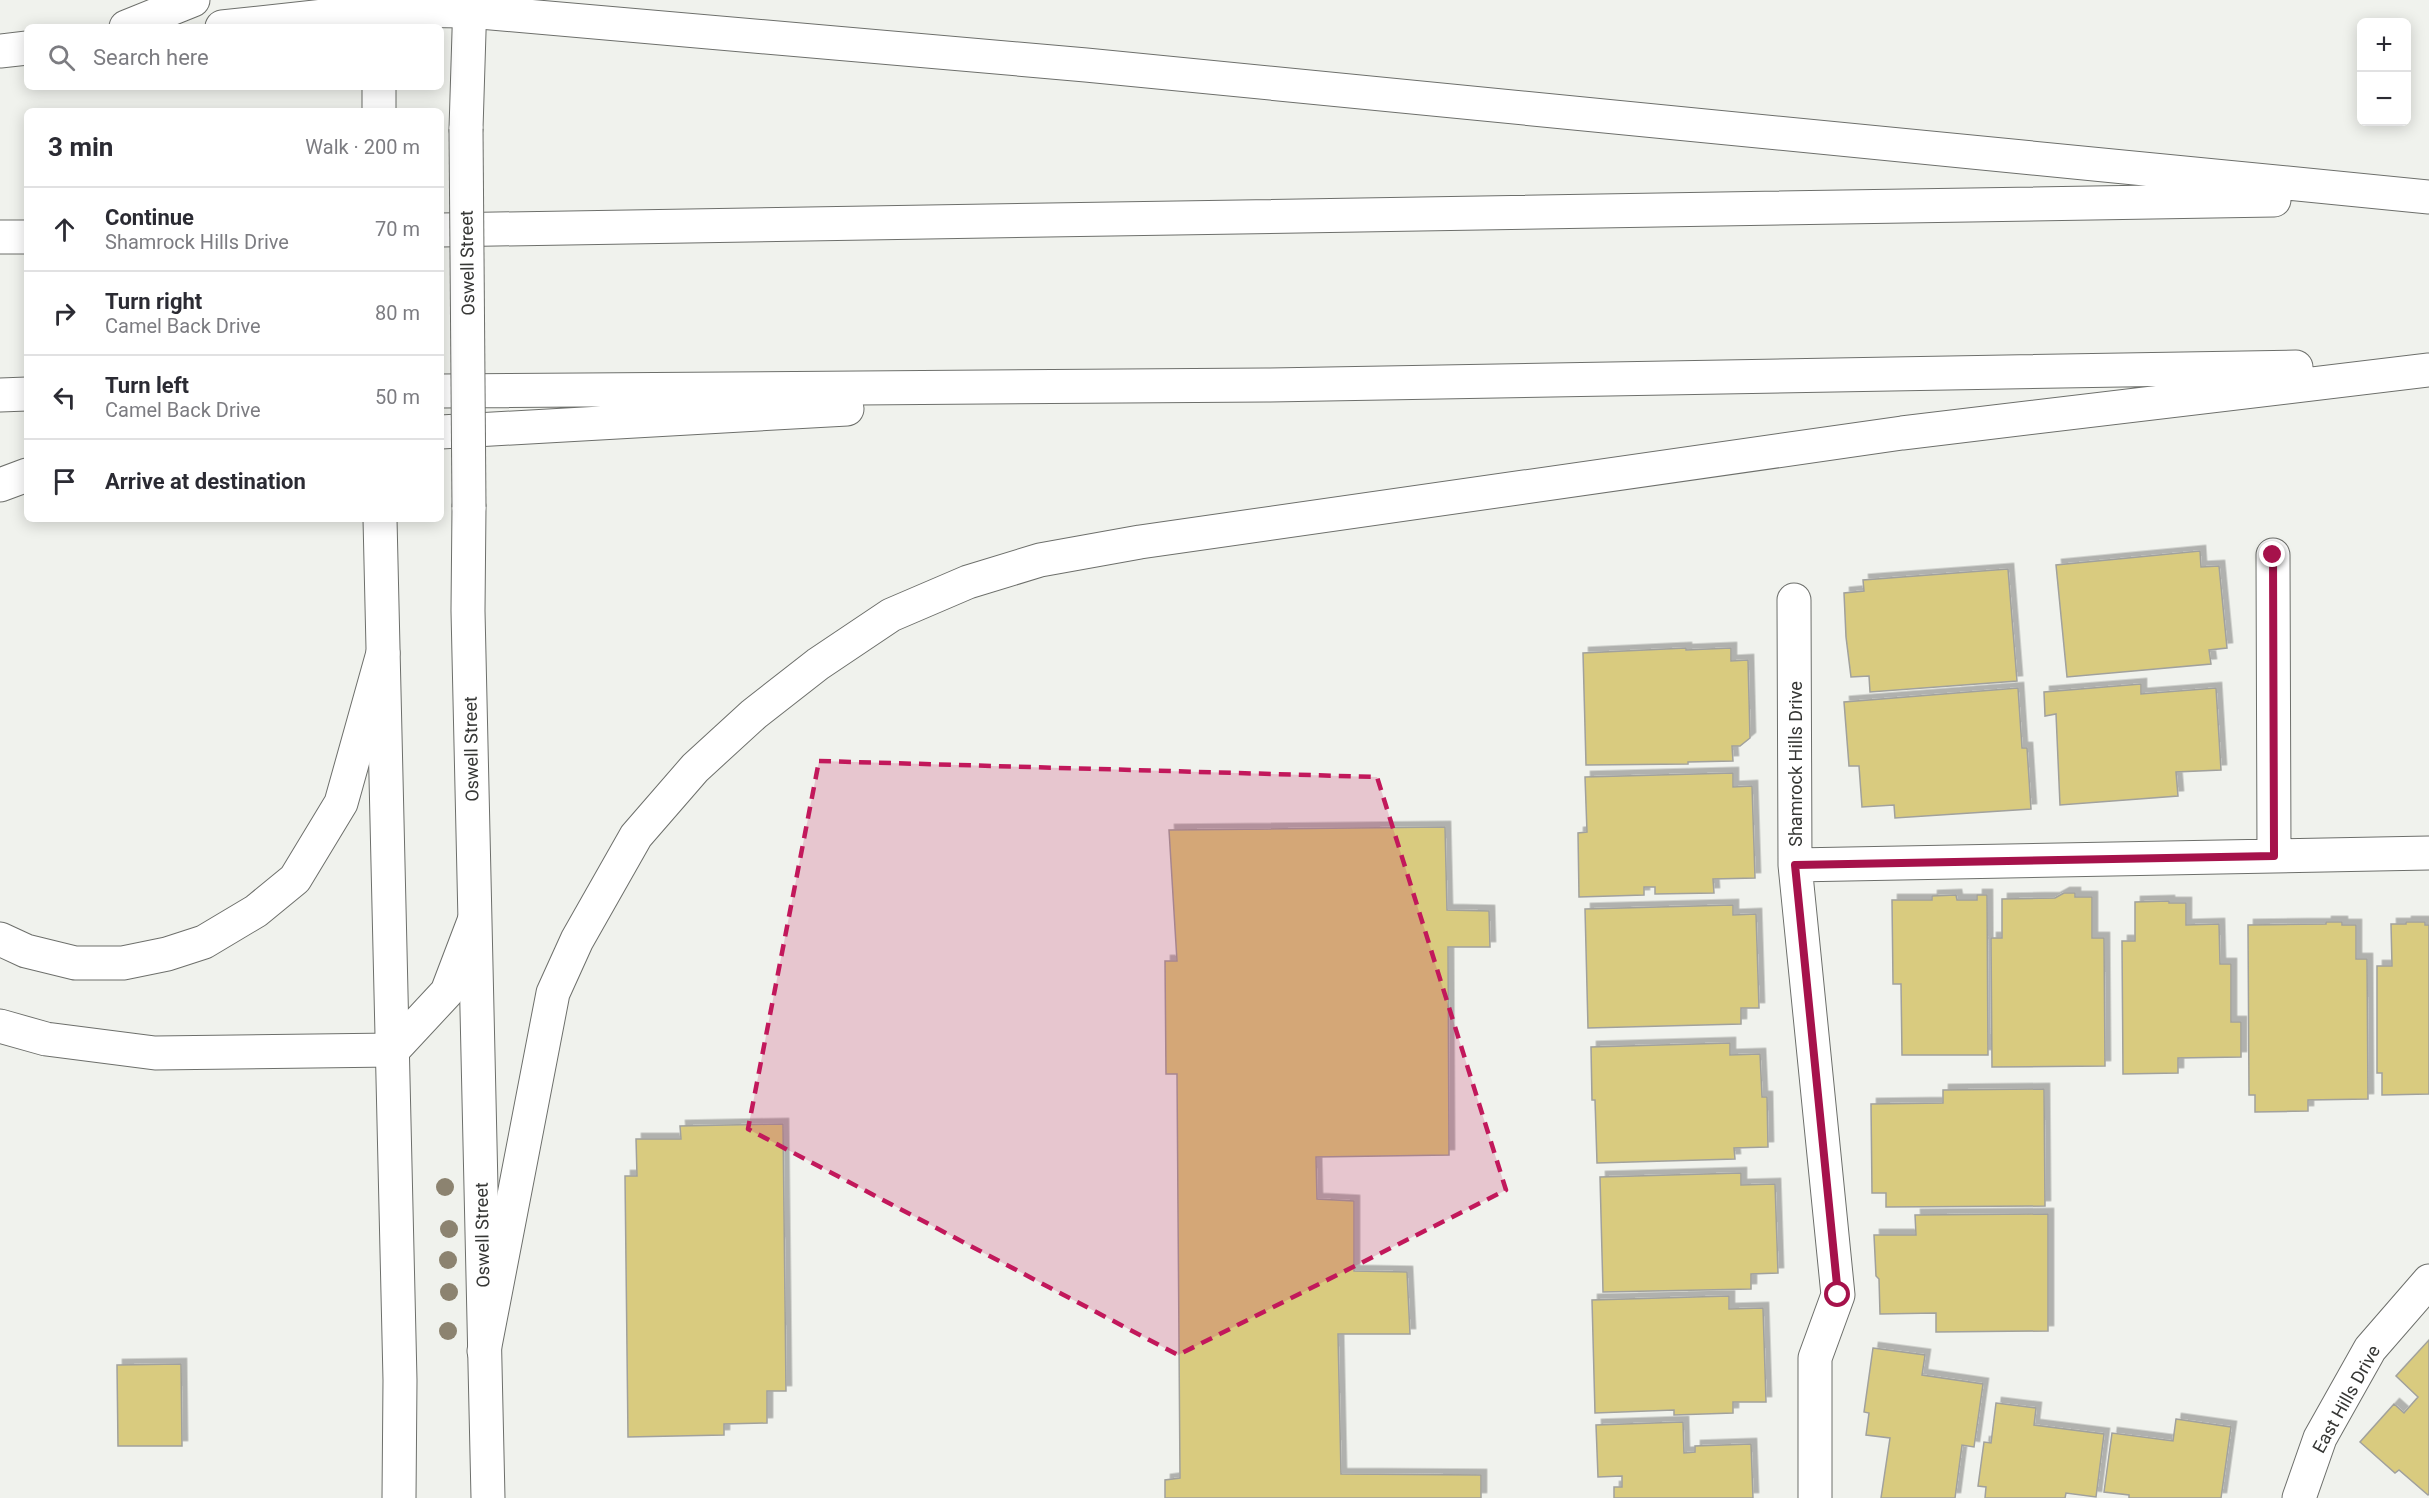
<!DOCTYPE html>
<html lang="en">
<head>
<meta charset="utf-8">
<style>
  :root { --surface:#fff; --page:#f7f7f7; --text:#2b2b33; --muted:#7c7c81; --line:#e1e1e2 }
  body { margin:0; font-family:Roboto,sans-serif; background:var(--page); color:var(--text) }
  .controls { position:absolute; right:18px; top:18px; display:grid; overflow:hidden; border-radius:9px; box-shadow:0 3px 15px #0003 }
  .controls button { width:54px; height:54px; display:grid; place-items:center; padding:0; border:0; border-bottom:2px solid var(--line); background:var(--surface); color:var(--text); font:30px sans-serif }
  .stop { position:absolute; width:18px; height:18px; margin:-14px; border:4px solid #a6124b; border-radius:50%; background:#fff }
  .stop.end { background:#a6124b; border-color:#fff; box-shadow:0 2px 6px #0008 }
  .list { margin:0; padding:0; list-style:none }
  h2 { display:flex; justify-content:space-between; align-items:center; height:78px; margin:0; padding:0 24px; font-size:26px }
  h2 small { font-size:20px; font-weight:400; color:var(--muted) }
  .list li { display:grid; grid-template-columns:39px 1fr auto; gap:18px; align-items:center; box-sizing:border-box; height:84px; padding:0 24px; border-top:2px solid var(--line) }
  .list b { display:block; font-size:22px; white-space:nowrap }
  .list p { margin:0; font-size:20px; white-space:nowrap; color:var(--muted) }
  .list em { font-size:20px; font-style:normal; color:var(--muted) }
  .icon { flex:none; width:33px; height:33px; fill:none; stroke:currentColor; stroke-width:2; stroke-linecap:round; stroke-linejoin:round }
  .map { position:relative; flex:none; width:2429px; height:1498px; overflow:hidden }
  .search { position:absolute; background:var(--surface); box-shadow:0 3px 15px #0003; left:24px; top:24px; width:420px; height:66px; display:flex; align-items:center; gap:15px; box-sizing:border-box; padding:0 21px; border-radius:9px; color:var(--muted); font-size:22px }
  .panel { position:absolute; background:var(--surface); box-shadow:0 3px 15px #0003; left:24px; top:108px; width:420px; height:414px; border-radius:9px }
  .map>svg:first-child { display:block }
  .building { fill:#d9cb7f; stroke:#a1a19d; stroke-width:1.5; filter:url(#shadow) }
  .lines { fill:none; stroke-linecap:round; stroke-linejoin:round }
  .minor-casing { stroke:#6d6f6b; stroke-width:35 }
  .secondary-casing { stroke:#6d6f6b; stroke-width:35 }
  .motorway-casing { stroke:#6d6f6b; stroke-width:35 }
  .minor { stroke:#fff; stroke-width:33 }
  .secondary { stroke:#fff; stroke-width:33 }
  .motorway { stroke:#fff; stroke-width:33 }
  .secondary-bridge-casing { stroke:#6d6f6b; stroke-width:35; stroke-linecap:butt }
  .secondary-bridge { stroke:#fff; stroke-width:33 }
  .tree { fill:#8c8370 }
  .route { stroke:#a6124b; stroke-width:8 }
  .marked { fill:#c2185b; fill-opacity:0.2; stroke:#c2185b; stroke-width:4.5; stroke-dasharray:12 8; stroke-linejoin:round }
  .labels { text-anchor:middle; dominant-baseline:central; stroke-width:4.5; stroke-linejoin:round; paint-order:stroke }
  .street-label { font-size:18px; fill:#363735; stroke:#fff }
</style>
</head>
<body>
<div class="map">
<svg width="2429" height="1498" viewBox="0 0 2429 1498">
  <defs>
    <filter id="shadow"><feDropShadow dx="5.5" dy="-5.5" stdDeviation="0" flood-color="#0004"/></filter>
  </defs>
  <rect width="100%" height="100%" fill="#f0f2ed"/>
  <path class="building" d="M2200,551L2201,567L2219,566L2227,648L2209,650L2211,664L2067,677L2056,565Z
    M2008,569L2017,681L1870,692L1869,676L1851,677L1846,637L1844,593L1864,591L1863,580Z
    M1686,648V650L1731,648V661L1748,660L1750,738L1740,746H1732L1733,761L1688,762V764L1586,765L1583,653Z
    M2141,684V694L2216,688L2221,770L2176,772L2178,796L2060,805L2056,714L2045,716L2044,692Z
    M2018,688L2022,748H2027L2031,809L1895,818L1894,805L1862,807L1859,766H1849L1844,702Z
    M1733,773V787L1752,786L1755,878L1713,879L1714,893L1655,894V887H1644V895L1579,897L1578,833L1587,832L1585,777Z
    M1445,827L1447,910L1489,911L1490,947H1448L1449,1155L1316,1157L1317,1199L1354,1201V1271L1407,1272L1410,1334H1338L1341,1474L1481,1475V1498H1165V1480L1180,1478L1177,1074H1166L1165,961H1177L1169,830Z
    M2064,893H2075V897H2092V938H2104L2105,1066L1992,1067L1991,938H2002V899L2055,898Z
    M1956,895L1957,900H1977V895H1987L1988,1055H1902L1901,984H1893L1892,900H1932V896Z
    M2169,901V903H2186V925L2219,924L2220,964H2231V1022H2241V1057L2178,1058V1073L2123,1074L2122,941H2135V902Z
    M1733,905V915L1756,914L1759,1008H1741V1024L1588,1028L1585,909Z
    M2326,922H2342V925H2356V959H2367L2368,1099L2308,1100V1111L2255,1112V1095H2249L2248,925L2326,924Z
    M2406,922H2425V925H2429V1094L2382,1095V1073H2377V966H2392L2391,924H2406Z
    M1730,1043V1055L1760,1054L1762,1097H1767L1768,1147L1734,1148L1735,1159L1597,1163L1595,1100H1592L1591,1047Z
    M2044,1089L2045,1206L1886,1207V1193H1872L1871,1104L1943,1103V1090Z
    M783,1124L786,1391H767V1423L724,1424V1435L628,1437L625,1176H637L636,1139H681L680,1126Z
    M1741,1173V1185L1775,1184L1778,1273L1751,1274V1289L1603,1292L1600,1177Z
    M2048,1214V1331L1936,1332V1313L1880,1314L1879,1279L1876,1276L1874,1235H1916L1915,1215Z
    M1729,1296V1309L1763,1308L1766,1402H1733V1413L1674,1415V1410L1595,1413L1592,1300Z
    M2429,1340V1494L2428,1495L2399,1470L2395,1473L2360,1442L2394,1404L2404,1413L2418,1397L2396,1376Z
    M1873,1348L1925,1355L1922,1375L1983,1384L1974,1447L1962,1445L1955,1498H1881L1890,1438L1866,1435L1869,1413L1864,1412Z
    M181,1364L182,1446H118L117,1365Z
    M1996,1403L2036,1408L2034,1425L2104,1434L2096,1497L2066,1493L2065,1498H1985L1986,1487L1978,1486L1984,1442L1991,1443Z
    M2176,1419L2231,1427L2221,1498H2129V1495L2104,1492L2112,1433L2173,1441Z
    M1683,1422L1684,1453L1695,1452V1446L1751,1444L1753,1498H1614V1487H1622V1476L1598,1477L1596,1425Z"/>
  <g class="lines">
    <g class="minor-casing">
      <path id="minor" d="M2273,555L2274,856
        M1794,600L1795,865L1838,1295L1815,1358V1498
        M1795,865L2429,853
        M2299,1498L2320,1438L2370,1349L2429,1281"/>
    </g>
    <g class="secondary-casing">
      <path id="secondary" d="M379,87V111
        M466,129L470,0
        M469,507L468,611L488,1498
        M380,519L400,1380L399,1498"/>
    </g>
    <g class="motorway-casing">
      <path id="motorway" d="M126,27L193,0
        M222,27L379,10L469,11L1086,65L2429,197
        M0,51L27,48
        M441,230L2274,200
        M0,237H27
        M441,391L1266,385L2296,367
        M0,395L27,394
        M441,432L847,409
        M0,485L27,475
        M0,939L26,951L75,963H123L167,954L204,942L256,911L295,879L341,803L383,653
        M0,1026L46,1039L155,1053L393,1050L447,992L474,921
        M484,1351L553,993L577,940L636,836L695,768L754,714L818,664L891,615L968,582L1040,560L1140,542L1902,433L2429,370"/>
    </g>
    <use href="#minor" class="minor"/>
    <use href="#secondary" class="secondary"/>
    <use href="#motorway" class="motorway"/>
    <g class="secondary-bridge-casing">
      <path id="secondary-bridge" d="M466,129L469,507"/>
    </g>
    <use href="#secondary-bridge" class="secondary-bridge"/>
  </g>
  <g class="tree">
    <circle cx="445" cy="1187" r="9"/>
    <circle cx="449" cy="1229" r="9"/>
    <circle cx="448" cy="1260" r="9"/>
    <circle cx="449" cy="1292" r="9"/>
    <circle cx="448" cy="1331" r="9"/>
  </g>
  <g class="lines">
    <path class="route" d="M1838,1295L1795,865L2274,856L2273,555"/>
  </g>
  <path class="marked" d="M819,761L1377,777L1506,1190L1178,1355L748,1129Z"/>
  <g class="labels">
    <g class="street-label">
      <text transform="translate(467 263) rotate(-91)">Oswell Street</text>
      <text transform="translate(471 749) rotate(-91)">Oswell Street</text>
      <text transform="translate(1795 764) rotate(-90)">Shamrock Hills Drive</text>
      <text transform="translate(482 1235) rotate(-91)">Oswell Street</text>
      <text transform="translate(2346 1399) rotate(-61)">East Hills Drive</text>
    </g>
  </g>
</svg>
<div class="controls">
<button>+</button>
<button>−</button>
</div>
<div class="stop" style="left:1838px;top:1295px"></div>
<div class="stop end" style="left:2273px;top:555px"></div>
<div class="search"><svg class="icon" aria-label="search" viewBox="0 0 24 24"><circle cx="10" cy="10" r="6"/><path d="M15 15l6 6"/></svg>Search here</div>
<section class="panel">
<h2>3 min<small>Walk · 200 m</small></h2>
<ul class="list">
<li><svg class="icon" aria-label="ahead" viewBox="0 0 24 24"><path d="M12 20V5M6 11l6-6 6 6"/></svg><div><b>Continue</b><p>Shamrock Hills Drive</p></div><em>70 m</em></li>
<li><svg class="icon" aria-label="right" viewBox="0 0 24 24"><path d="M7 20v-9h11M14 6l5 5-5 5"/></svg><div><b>Turn right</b><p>Camel Back Drive</p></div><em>80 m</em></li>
<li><svg class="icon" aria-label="left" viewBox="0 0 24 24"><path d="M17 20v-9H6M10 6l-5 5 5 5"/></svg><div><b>Turn left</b><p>Camel Back Drive</p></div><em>50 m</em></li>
<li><svg class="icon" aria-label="arrive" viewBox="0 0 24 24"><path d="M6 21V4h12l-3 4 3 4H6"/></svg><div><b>Arrive at destination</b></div></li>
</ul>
</section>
</div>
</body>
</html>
